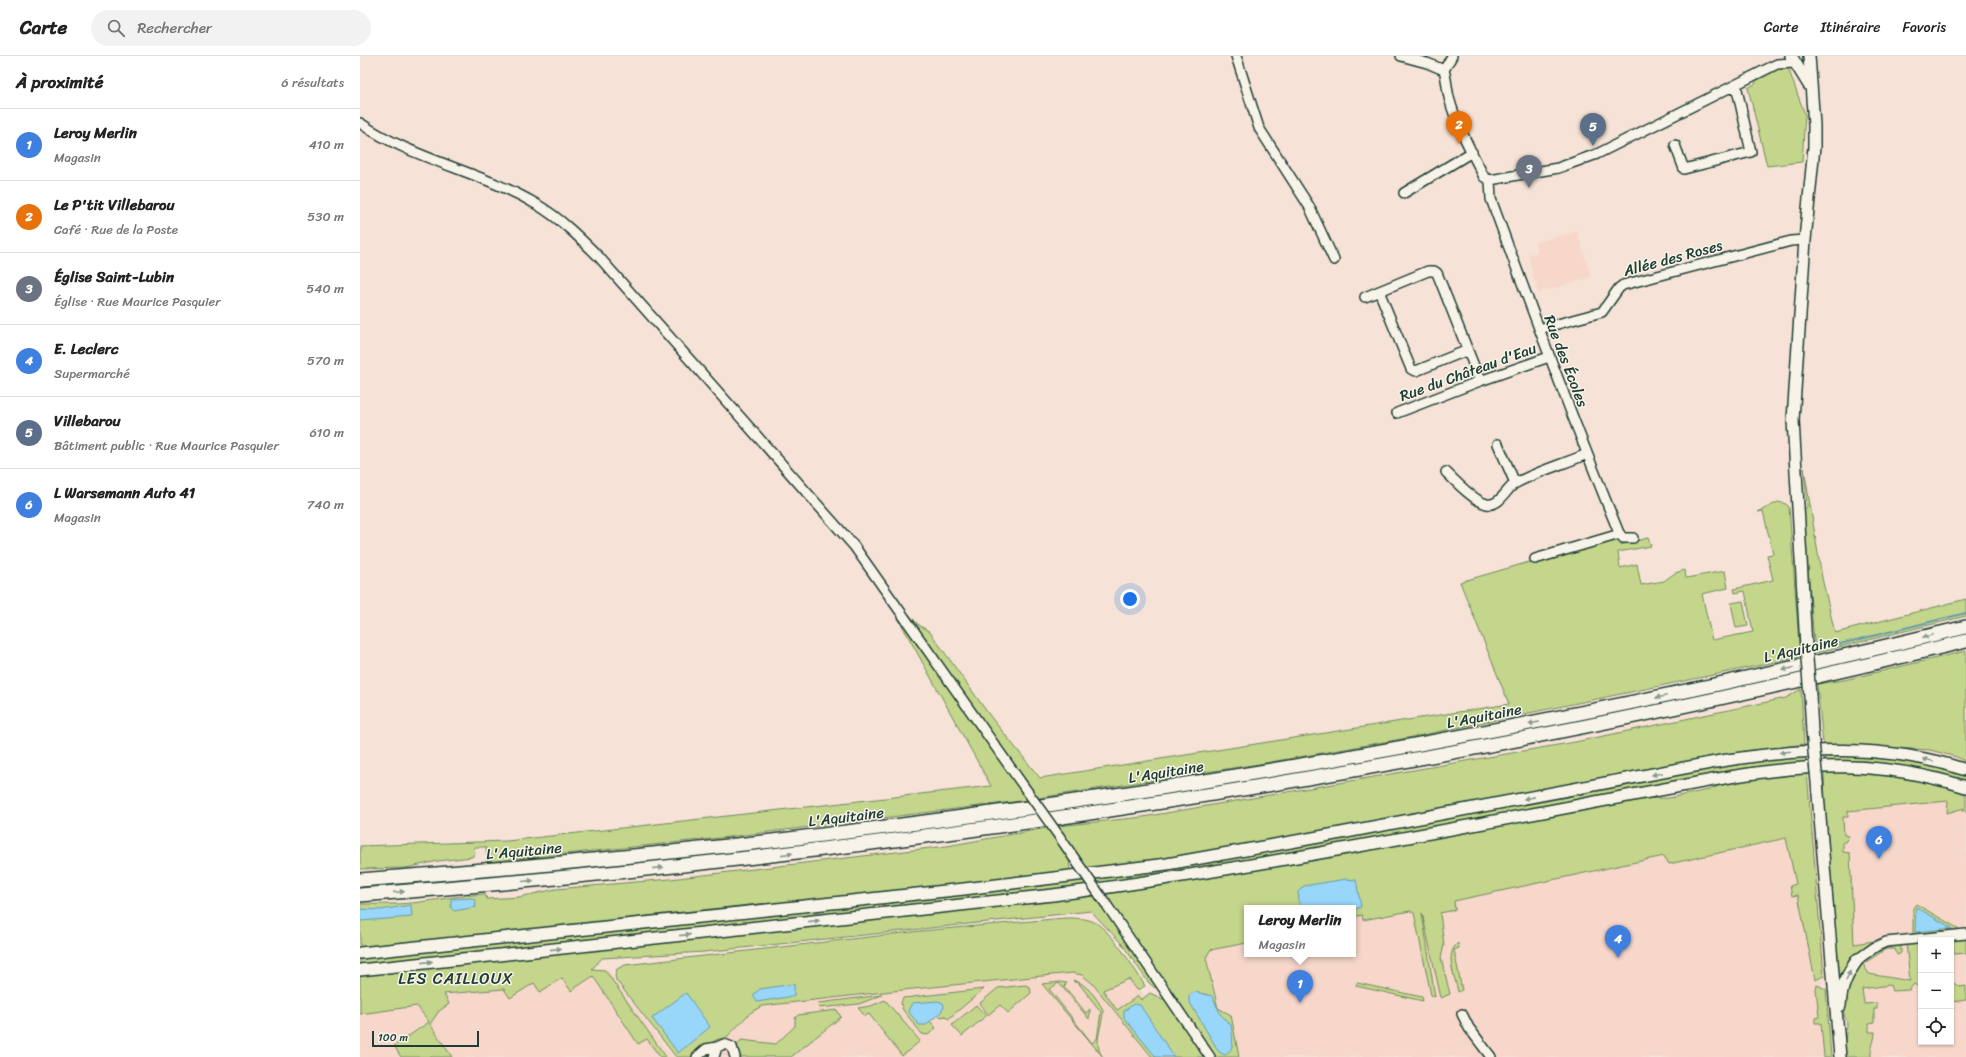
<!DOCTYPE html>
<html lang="fr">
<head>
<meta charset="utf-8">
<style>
  :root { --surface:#fff; --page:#f2f2f2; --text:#222; --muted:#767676; --line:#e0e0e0; --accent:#ea580c }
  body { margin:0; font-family:Sriracha,sans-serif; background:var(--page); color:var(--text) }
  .controls { position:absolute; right:12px; bottom:12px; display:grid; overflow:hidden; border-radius:0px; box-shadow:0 1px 3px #0004 }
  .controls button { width:36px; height:36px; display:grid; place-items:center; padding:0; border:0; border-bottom:1px solid var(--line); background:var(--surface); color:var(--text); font:20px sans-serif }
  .scale { position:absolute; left:12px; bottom:10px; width:107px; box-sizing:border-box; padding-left:4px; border:2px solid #1f3d34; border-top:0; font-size:11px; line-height:14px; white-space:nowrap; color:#1f3d34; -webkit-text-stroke:3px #f7f3e8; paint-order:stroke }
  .you { position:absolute; left:770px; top:543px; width:14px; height:14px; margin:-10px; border:3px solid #fff; border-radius:50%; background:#1a73e8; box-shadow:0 0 0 6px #1a73e833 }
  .badge { display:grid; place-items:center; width:26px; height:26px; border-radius:50%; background:var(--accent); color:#fff; font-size:13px; font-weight:700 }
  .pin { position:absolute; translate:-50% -33px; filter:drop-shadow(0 1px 2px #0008) }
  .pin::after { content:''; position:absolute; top:21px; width:14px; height:12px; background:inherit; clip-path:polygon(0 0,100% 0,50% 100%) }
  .popup { position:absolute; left:884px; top:849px; width:112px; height:52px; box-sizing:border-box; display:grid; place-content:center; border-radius:0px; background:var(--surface); filter:drop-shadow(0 1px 3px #0005); font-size:13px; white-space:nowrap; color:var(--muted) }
  .popup b { font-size:15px; color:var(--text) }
  .popup::after { content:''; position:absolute; left:50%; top:100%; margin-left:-8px; border:8px solid transparent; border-top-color:var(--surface) }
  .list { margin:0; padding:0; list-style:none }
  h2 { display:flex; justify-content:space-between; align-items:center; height:52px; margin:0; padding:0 16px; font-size:17px }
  h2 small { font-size:13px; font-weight:400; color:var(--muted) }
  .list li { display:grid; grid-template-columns:26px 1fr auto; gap:12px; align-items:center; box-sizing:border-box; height:72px; padding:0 16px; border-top:1px solid var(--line) }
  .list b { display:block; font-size:15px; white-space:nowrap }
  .list p { margin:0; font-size:13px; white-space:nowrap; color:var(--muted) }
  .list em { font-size:13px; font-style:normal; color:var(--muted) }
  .icon { flex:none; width:22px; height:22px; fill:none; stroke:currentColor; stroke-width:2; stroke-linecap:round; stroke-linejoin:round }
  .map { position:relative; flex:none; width:1606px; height:1001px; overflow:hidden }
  header { display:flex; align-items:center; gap:24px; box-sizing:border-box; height:56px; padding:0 20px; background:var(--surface); border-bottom:1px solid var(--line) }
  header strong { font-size:19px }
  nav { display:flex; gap:22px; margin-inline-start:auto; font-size:14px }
  .search { width:280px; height:36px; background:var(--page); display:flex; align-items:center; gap:10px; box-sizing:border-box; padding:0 14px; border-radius:22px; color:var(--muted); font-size:15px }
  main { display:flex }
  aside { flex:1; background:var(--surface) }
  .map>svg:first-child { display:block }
  .built { fill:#f6d7c9; fill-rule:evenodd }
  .green { fill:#c3d68b; stroke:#718a60 }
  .water { fill:#99d7fa; stroke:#6899ab }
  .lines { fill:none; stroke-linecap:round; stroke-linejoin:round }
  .stream { stroke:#6899ab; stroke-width:2 }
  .minor-casing { stroke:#1f3d34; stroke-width:12 }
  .major-casing { stroke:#1f3d34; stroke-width:14 }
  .highway-casing { stroke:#1f3d34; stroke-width:16 }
  .minor { stroke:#f7f3e8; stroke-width:9 }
  .major { stroke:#f7f3e8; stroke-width:11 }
  .highway { stroke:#f7f3e8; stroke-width:13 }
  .minor-bridge-casing { stroke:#1f3d34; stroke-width:12; stroke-linecap:butt }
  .major-bridge-casing { stroke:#1f3d34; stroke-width:14; stroke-linecap:butt }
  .minor-bridge { stroke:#f7f3e8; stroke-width:9 }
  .major-bridge { stroke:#f7f3e8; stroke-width:11 }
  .oneway { fill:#8b988e }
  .labels { text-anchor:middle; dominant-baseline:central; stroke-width:3; stroke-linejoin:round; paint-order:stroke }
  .street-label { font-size:15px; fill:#1f3d34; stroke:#f7f3e8 }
  .neighbourhood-label { font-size:16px; letter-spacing:1px; fill:#1f3d34; stroke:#f7f3e8 }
</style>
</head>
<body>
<header>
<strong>Carte</strong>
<div class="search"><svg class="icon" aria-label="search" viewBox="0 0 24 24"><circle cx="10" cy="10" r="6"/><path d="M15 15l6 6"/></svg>Rechercher</div>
<nav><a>Carte</a><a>Itinéraire</a><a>Favoris</a></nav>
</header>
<main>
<aside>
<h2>À proximité<small>6 résultats</small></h2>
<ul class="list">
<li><span class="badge" style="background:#3f7fe0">1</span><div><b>Leroy Merlin</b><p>Magasin</p></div><em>410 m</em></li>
<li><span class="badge" style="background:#e8710a">2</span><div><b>Le P'tit Villebarou</b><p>Café · Rue de la Poste</p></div><em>530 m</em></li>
<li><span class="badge" style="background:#6b7280">3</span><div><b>Église Saint-Lubin</b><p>Église · Rue Maurice Pasquier</p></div><em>540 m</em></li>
<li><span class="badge" style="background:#3f7fe0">4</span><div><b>E. Leclerc</b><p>Supermarché</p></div><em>570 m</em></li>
<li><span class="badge" style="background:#5c6f8a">5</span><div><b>Villebarou</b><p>Bâtiment public · Rue Maurice Pasquier</p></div><em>610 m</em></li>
<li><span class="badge" style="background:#3f7fe0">6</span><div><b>L Warsemann Auto 41</b><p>Magasin</p></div><em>740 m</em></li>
</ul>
</aside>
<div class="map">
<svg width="1606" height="1001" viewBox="0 0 1606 1001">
  <rect width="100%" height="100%" fill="#f6e2d6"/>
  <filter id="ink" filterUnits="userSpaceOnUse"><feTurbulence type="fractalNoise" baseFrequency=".025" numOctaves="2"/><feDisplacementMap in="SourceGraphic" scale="8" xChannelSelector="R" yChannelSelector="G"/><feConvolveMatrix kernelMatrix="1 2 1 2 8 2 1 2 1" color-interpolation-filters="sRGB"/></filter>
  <g filter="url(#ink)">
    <path class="built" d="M1217,175L1231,221L1178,237L1168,199L1178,196L1175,187Z
      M1606,610V1001H1503L1486,890L1461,919L1468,1001H1095L1094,1000L864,1001L784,859L1427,726L1480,752L1476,642ZM887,852H993V898H887ZM1561,884H1591V986H1561Z
      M753,898L829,1001H0V942L247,912L309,997L388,937Z"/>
    <path class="green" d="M1427,9L1445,59L1442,106L1407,110L1388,32L1396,27L1395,25Z
      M1444,412L1462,522L1475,577L1606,543V560L1455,597L1443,454L1447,451Z
      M1418,446L1426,448L1429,451L1440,601L1058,680L905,707L678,742L534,543L559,569L570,576L630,660L680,722L1149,648L1100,526L1256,481L1260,489L1288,482L1291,490L1258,496L1260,512L1277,508L1281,529L1304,525L1315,517L1325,514L1326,522L1365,515L1368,532L1342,538L1352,584L1393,576L1385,535L1375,537L1374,533L1413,524L1407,499L1413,498L1403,455L1398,456Z
      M1383,545L1388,570L1376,572L1371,547Z
      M529,546L668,744L360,782L127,806L126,791H114L115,797L112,801L78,805L46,812L0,813V790L147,785L631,730Z
      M1606,595V706L1597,701L1570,694L1463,688L1457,628L1484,624Z
      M1441,633L1444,688L1345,703L831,799L728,814L698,770L783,761L1215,686L1426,642Z
      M1464,698L1529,701L1576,709L1606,718V726L1464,706Z
      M1445,699L1446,706C1344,716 1244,740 1144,759C1010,784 875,807 740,829L734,822L1336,715L1410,702Z
      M1464,715L1531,718L1586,730L1606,738V756L1603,755L1604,752L1587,757L1588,745L1488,755V761H1483L1484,779L1489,780L1485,786H1483V796L1490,797L1494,888L1514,885L1496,901L1479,934L1465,754Z
      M1447,716L1464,920L1455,924L1438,839L1432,840L1430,830L1436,828L1426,782L1309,808L1304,800L1094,845L1095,854L1080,857L1084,889L1081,902L1090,938L1081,942L1062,857L1075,941L1071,939L1054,857L1050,855L1003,864L1002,859L993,861V852H887V887L850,894L846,902L858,952L871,959L879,1001H851L746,838L861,820L1271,743L1309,742L1348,734L1372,725Z
      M687,772L709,803L710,816L146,877L0,891V848C20,848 40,849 60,846C82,843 103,839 125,838L127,843L159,841L196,833L310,823L587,790Z
      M724,824L728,831L0,909V902Z
      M735,840L798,929L795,932L788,926L763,889L731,855L344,896L242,902L232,913L245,914L306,1001H300L287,983L278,988L233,920L211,935L202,922L180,936L174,927L150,942L144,933L84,938L89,948L79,955L70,968L92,1001H41L34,990L69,966L57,950L0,958V920L163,900Z
      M1556,848L1599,873L1553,878V852Z
      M705,862C714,862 724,862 732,865C751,873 774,912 785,930L777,934L769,923L743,934L757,954L778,940L781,944L790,937L805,944L811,950L846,1001H792L732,927L722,919L712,917L533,935L402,950L390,957L367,981L356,984L332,1001H316L256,924L255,919L257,913L265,909L561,875Z
      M1606,881V897L1594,898L1593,883Z
      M1561,886V933L1554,928L1549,934L1532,935L1530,929L1502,933L1504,948L1517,947V953H1514V967L1509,968V976H1515C1515,985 1510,992 1511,1001H1486C1485,996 1485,990 1485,985C1485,977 1490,967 1484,960L1485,938L1499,909L1507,901L1519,894L1541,889V897L1538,899H1537L1535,893H1526L1503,908L1509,918L1550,925L1546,887Z
      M1098,887L1099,892L1094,894L1102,934L1098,936C1095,920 1084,898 1098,887Z
      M713,924C726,927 737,942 743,954C743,970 732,988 743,1001L682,928L700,926L707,927L704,930L726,957L730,953L729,963L699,927L689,933L732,987L737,983L741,956L717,925L715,927Z
      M1591,925L1599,931L1606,930V944L1591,946Z
      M997,927L1062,941L1063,945L996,930Z
      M665,929L670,931L671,937L648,957L640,949L628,959L620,947L638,932Z
      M1457,929L1466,933L1471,1001H1464L1461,967H1455V962L1459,961L1456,933Z
      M624,933L588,963L585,960L581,961L578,958L584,951L566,969L570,965L576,972L568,979L562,978L543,954L541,947L543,942Z
      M522,939L499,948L459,952L458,947Z
      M525,944L560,985L542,1000L509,958L505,960L498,952L511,950Z
      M616,949L626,960L602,980L592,969Z
      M477,954L481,961L431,1001H379L377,990L381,984L416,988L435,970V962L438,959Z"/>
    <path class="water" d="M986,823L996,824L1001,851L993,854V852H940L938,836L944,830Z
      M111,842L115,844L116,851L94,855L91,852V843Z
      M51,849L52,861L0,865V853L20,854Z
      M1556,851L1592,872L1555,876Z
      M434,928V940L397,946L393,939L400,933Z
      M836,936L852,940L861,959L871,969C872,979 876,994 865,999L859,996L829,945V939Z
      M326,937L350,971L318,997L292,962Z
      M578,945L583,947L584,951L581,956L566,969H559L548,955L552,947Z
      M774,948L780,949L814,1001H796L764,962V955Z"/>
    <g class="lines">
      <path class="stream" d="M1472,590L1606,557"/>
      <g class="minor-casing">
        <path id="minor" d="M876,0L899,72L949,150L974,204
          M1041,0L1067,7L1084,14
          M1084,14C1087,24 1087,36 1090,45C1097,71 1112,96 1124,121L1130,124
          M1084,14L1092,0
          M0,67C54,104 120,115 176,148C200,162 220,182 239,201L494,490L667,735
          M1315,89L1324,113L1391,96L1376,29
          M1130,124L1131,143C1172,255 1214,367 1259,477L1263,482H1273
          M1130,124L1198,112L1237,98L1417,8L1434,7
          M1044,137L1112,96
          M1019,235L1051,313L1056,315L1108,294
          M1005,241L1068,215H1074L1077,217L1120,325
          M1179,273L1242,256L1259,232L1263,229L1431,185L1445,184
          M1037,357L1120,325L1189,301
          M1138,388L1155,427
          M1086,416C1095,425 1115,446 1127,448C1141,450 1146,432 1156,427C1178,415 1204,408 1227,398
          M1175,503L1260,478
          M699,780L714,802
          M746,848L850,1001
          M1498,903L1515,891L1526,886L1606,878
          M1102,958L1109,972L1131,1001
          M337,1001L346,993L357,991
          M354,1001L357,991L364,988L372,991L375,1001"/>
      </g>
      <g class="major-casing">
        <path id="major" d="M1431,0L1449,29
          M1446,590L1433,364L1445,184L1454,91V69L1449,0
          M1450,640L1452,675
          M1457,726L1480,1001
          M0,897L604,833L807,808L981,777L1361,705C1444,692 1525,687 1606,714
          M0,914L693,839C918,809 1141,763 1364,722C1451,707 1520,704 1606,731
          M1480,950C1481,931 1487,918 1498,903"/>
      </g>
      <g class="highway-casing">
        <path id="highway" d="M0,824C542,784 1078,700 1606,571
          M0,839C542,797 1078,715 1606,585"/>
      </g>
      <use href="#minor" class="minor"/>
      <use href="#major" class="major"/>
      <use href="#highway" class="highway"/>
      <g class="minor-bridge-casing">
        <path id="minor-bridge" d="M667,735L699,780
          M714,802L746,848"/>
      </g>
      <g class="major-bridge-casing">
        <path id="major-bridge" d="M1446,590L1450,640
          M1452,675L1457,726"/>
      </g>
      <use href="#minor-bridge" class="minor-bridge"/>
      <use href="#major-bridge" class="major-bridge"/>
    </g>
    <defs><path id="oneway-solid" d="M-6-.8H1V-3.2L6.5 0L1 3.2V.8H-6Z"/></defs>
    <g class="oneway">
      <use href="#oneway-solid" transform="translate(1568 580) rotate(166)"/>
      <use href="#oneway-solid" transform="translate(1428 613) rotate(167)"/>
      <use href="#oneway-solid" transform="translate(1301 641) rotate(168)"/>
      <use href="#oneway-solid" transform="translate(1174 667) rotate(169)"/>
      <use href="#oneway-solid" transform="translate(1425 696) rotate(173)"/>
      <use href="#oneway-solid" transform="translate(1568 704) rotate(-168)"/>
      <use href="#oneway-solid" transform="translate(1297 718) rotate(169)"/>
      <use href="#oneway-solid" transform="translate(1169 742) rotate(169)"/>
      <use href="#oneway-solid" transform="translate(427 798) rotate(-6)"/>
      <use href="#oneway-solid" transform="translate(298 812) rotate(-6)"/>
      <use href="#oneway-solid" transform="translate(168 825) rotate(-5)"/>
      <use href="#oneway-solid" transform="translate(39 836) rotate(-4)"/>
      <use href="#oneway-solid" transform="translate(454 865) rotate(-6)"/>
      <use href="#oneway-solid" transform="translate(325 879) rotate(-6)"/>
      <use href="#oneway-solid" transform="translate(196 893) rotate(-6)"/>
      <use href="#oneway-solid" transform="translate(67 906) rotate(-6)"/>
      <use href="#oneway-solid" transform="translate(1488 920) rotate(-64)"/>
    </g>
  </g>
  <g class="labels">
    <g class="street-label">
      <text transform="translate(1313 202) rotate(-15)">Allée des Roses</text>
      <text transform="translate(1206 305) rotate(69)">Rue des Écoles</text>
      <text transform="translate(1108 316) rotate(-20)">Rue du Château d'Eau</text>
      <text transform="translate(1441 593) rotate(-13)">L'Aquitaine</text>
      <text transform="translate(1124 660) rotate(-11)">L'Aquitaine</text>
      <text transform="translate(806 716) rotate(-9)">L'Aquitaine</text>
      <text transform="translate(486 761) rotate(-7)">L'Aquitaine</text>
      <text transform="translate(164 795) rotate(-5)">L'Aquitaine</text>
    </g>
    <g class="neighbourhood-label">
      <text x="96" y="922">LES CAILLOUX</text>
    </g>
  </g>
</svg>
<div class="controls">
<button>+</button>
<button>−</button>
<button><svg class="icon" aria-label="locate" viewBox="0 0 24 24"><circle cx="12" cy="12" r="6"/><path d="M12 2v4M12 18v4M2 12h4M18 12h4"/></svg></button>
</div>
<div class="scale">100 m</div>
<div class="you"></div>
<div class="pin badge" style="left:940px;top:947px;background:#3f7fe0">1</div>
<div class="popup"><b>Leroy Merlin</b>Magasin</div>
<div class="pin badge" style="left:1099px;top:88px;background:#e8710a">2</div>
<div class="pin badge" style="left:1169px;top:132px;background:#6b7280">3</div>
<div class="pin badge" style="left:1258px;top:902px;background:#3f7fe0">4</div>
<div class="pin badge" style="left:1233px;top:90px;background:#5c6f8a">5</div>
<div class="pin badge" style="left:1519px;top:803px;background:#3f7fe0">6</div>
</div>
</main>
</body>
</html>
